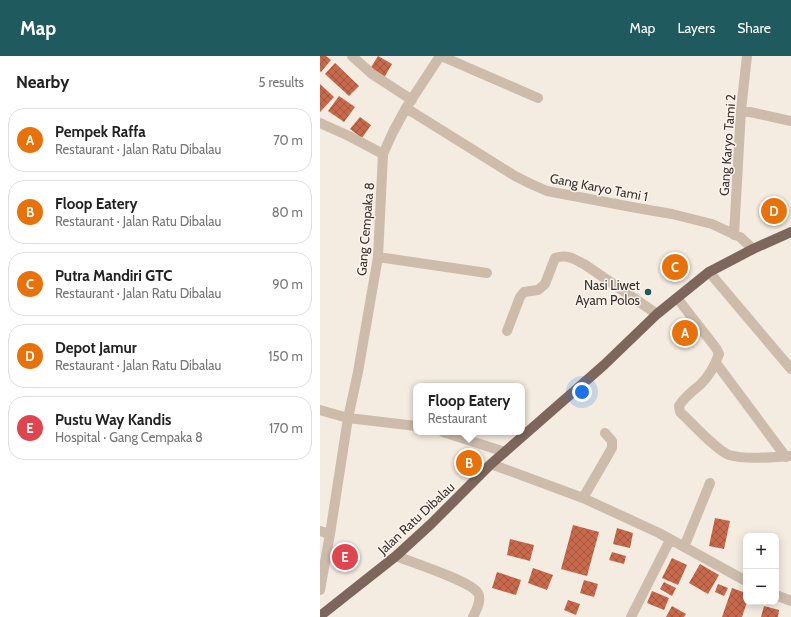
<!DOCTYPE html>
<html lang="en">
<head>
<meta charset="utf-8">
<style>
  :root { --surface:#fff; --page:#f2f2f2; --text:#222; --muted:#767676; --line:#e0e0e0; --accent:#1f5a5e }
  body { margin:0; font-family:Cabin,sans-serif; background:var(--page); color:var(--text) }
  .controls { position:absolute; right:12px; bottom:12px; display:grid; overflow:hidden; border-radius:8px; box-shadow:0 2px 10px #0003 }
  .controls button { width:36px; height:36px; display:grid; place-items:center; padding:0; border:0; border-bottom:1px solid var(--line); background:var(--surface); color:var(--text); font:20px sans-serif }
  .you { position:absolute; left:262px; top:336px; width:14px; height:14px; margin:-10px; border:3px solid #fff; border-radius:50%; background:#1a73e8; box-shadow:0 0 0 6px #1a73e833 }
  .badge { display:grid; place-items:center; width:26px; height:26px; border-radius:50%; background:var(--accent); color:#fff; font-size:13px; font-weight:700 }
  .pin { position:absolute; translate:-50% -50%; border:2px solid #fff; box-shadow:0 1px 4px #0006 }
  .popup { position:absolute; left:93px; top:327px; width:112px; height:52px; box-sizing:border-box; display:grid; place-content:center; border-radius:8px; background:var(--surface); filter:drop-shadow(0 1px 3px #0005); font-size:13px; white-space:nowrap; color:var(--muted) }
  .popup b { font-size:15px; color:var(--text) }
  .popup::after { content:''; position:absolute; left:50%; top:100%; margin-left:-8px; border:8px solid transparent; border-top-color:var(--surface) }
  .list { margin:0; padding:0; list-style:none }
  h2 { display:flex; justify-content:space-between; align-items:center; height:52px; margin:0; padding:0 16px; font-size:17px }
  h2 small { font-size:13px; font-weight:400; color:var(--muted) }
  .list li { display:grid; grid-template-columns:26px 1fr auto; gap:12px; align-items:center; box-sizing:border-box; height:64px; margin:0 8px 8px; padding:0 8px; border:1px solid var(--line); border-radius:16px }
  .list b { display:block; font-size:15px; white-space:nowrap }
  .list p { margin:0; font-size:13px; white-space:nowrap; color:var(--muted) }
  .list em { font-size:13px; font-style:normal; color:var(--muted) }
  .map { position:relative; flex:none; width:471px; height:561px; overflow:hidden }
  header { display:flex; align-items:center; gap:24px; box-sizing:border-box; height:56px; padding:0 20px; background:var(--accent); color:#fff }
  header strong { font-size:19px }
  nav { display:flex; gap:22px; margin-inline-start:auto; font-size:14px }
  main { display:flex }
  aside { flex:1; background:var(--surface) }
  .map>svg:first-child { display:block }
  .building { fill:url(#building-cross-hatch) }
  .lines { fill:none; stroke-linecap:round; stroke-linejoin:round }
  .minor { stroke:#cdbbac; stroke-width:10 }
  .major { stroke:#7d675c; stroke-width:10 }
  .poi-dot { fill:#1f5a5e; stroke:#fbf5ee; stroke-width:1.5 }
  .labels { text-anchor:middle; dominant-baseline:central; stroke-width:3; stroke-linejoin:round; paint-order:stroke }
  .street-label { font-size:13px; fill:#3b302b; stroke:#fbf5ee }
  .poi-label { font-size:13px; fill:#3b302b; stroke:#fbf5ee; text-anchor:end }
</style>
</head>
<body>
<header>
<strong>Map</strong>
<nav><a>Map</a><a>Layers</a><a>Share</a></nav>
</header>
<main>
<aside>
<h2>Nearby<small>5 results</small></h2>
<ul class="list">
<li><span class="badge" style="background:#e8710a">A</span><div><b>Pempek Raffa</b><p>Restaurant · Jalan Ratu Dibalau</p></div><em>70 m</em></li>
<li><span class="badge" style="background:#e8710a">B</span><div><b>Floop Eatery</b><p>Restaurant · Jalan Ratu Dibalau</p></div><em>80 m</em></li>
<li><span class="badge" style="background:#e8710a">C</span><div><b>Putra Mandiri GTC</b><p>Restaurant · Jalan Ratu Dibalau</p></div><em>90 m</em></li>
<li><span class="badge" style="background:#e8710a">D</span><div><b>Depot Jamur</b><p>Restaurant · Jalan Ratu Dibalau</p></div><em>150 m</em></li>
<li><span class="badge" style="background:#e0444e">E</span><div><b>Pustu Way Kandis</b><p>Hospital · Gang Cempaka 8</p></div><em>170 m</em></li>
</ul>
</aside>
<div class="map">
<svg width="471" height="561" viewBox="0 0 471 561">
  <defs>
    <pattern id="building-cross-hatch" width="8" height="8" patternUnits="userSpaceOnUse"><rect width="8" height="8" fill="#c8694b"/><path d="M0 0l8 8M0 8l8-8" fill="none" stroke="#a4573f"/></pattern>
  </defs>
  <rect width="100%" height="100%" fill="#f4ebe1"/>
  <path class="building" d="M0,0H6L11,4L1,16L0,15Z
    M58,0L72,8L64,22L50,13Z
    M15,7L39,30L29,40L5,18Z
    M0,28L14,41L0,56Z
    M19,40L35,51L24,66L8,55Z
    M40,61L51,69L42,82L30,73Z
    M395,462L410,465L404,493L389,490Z
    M253,469L279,476L267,520L241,513Z
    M297,472L313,477L310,492L293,488Z
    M190,483L214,489L210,505L187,499Z
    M292,496L306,500L304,508L289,504Z
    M352,502L367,509L358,529L342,522Z
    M380,508L399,519L388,538L369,527Z
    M213,512L233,519L227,534L208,527Z
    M177,516L201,524L196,539L172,532Z
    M264,524L278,528L274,541L260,537Z
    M344,526L356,532L352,540L340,533Z
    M398,528L408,532L404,540L395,536Z
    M412,532L426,537V546H427L422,561H402Z
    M332,535L349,542L344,554L327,547Z
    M248,544L260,548L256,559L244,554Z
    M352,550L366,558L364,561H346Z
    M444,550L459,554L458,561H441Z"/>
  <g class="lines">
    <path class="minor" d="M32,0L52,18L92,44
      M121,0L218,42
      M86,52L195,120L211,128L227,135L317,152L352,158L392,168L420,181L433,193
      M421,54L471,65
      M0,67L29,80L63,98
      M414,179L421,54L427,0
      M58,201L167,217
      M389,216L471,313
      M357,242L396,292L399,298C395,309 389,320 381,328C373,335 364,341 359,350L360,356C371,366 397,395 409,399C427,404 452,401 471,400
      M187,275L200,241L204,236L218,234L225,228L235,202C248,198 253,203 264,208L337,258
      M396,307L466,401
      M0,354L28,362L96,370
      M123,376L185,396
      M171,408L263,442L339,477L426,525
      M263,442L292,392V385L285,377
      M0,475L10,478
      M364,491L390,427
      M76,500C91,506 151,525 158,537C162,544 156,555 153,561
      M0,534L10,478L28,362L38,316L58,201L63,98L73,76L86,52L120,0
      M456,539L471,545
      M311,561L350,484"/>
    <path class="major" d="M0,560L76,500L111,468L171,408L284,309L337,258L389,216L433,193L471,176"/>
  </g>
  <circle class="poi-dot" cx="328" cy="236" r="4"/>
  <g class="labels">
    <g class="street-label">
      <text transform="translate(407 89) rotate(-86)">Gang Karyo Tami 2</text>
      <text transform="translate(279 131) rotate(11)">Gang Karyo Tami 1</text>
      <text transform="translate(45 173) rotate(-85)">Gang Cempaka 8</text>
      <text transform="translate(96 462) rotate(-43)">Jalan Ratu Dibalau</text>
    </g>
    <g class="poi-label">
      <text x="320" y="229">Nasi Liwet<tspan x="320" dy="15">Ayam Polos</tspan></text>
    </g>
  </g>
</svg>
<div class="controls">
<button>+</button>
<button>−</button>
</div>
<div class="you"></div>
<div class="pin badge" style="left:365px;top:277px;background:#e8710a">A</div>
<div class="pin badge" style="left:149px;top:407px;background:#e8710a">B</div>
<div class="popup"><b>Floop Eatery</b>Restaurant</div>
<div class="pin badge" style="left:355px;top:211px;background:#e8710a">C</div>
<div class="pin badge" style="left:454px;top:155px;background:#e8710a">D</div>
<div class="pin badge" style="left:25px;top:501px;background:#e0444e">E</div>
</div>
</main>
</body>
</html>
